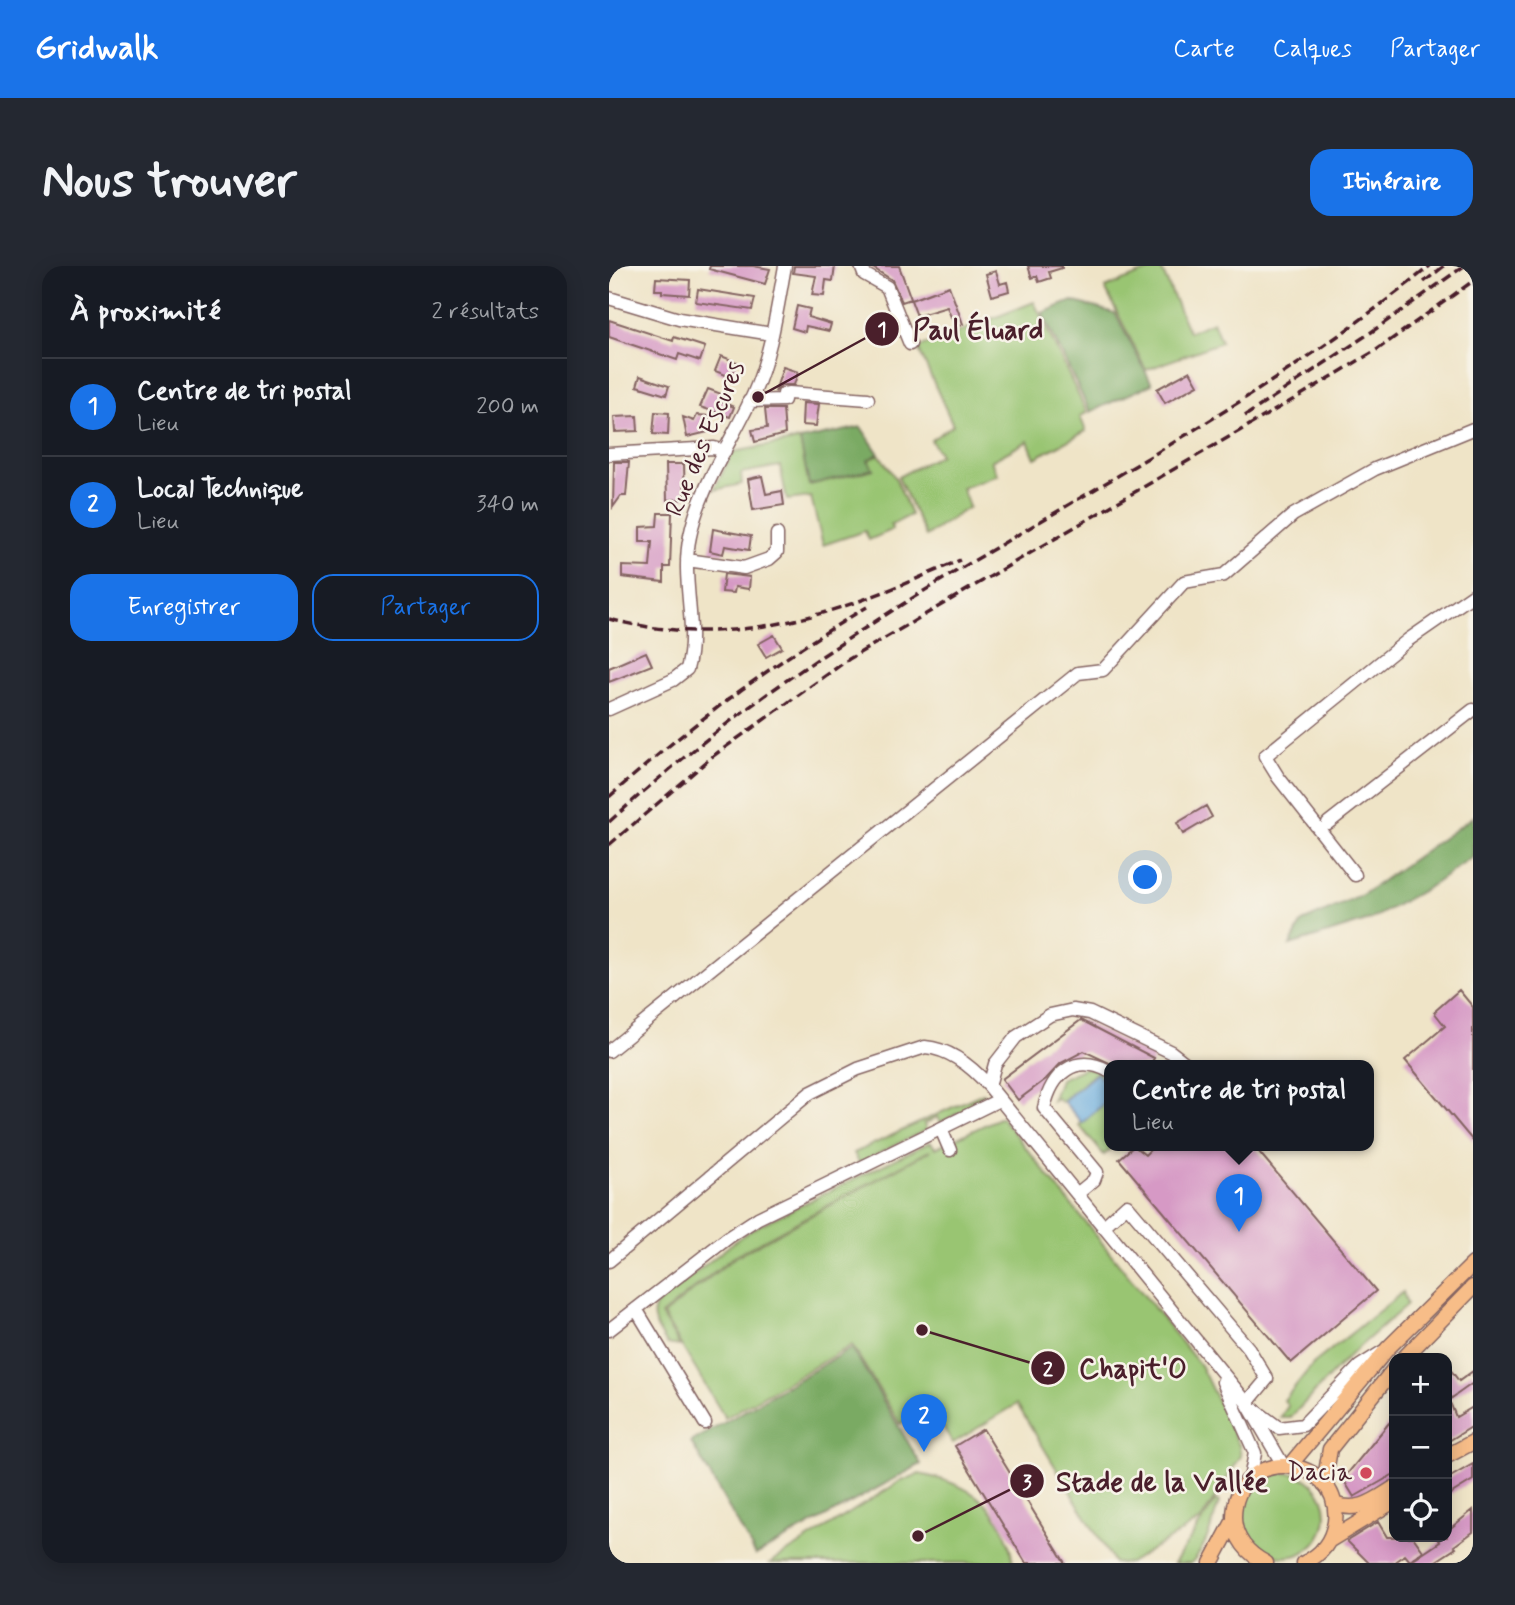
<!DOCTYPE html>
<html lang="fr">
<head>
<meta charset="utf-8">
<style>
  :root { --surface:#171b24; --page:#242831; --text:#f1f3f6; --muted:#9ea1a6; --line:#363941; --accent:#1a73e8 }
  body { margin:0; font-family:Mynerve,sans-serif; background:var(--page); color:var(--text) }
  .controls { position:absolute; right:21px; bottom:21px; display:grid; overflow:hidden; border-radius:14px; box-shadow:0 4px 18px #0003 }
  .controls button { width:63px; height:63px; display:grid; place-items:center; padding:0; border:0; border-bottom:2px solid var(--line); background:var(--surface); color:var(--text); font:35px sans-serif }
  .you { position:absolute; left:537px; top:612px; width:24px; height:24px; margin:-18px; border:5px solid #fff; border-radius:50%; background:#1a73e8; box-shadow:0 0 0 10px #1a73e833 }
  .badge { display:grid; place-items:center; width:46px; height:46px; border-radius:50%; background:var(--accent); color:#fff; font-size:23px; font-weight:700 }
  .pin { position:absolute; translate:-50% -58px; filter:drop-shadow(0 2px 4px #0008) }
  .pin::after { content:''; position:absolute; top:37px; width:24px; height:21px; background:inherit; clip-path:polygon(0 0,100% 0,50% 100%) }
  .popup { position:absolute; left:495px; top:794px; width:270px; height:91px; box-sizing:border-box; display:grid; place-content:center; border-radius:14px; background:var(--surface); filter:drop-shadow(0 2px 5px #0005); font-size:23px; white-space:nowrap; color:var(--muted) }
  .popup b { font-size:26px; color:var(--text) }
  .popup::after { content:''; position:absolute; left:50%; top:100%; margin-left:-14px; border:14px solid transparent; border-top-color:var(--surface) }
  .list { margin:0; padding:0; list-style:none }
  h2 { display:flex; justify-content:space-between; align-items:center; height:91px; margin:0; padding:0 28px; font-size:30px }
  h2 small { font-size:23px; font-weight:400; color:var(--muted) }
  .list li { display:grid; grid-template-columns:46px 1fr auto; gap:21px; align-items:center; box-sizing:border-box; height:98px; padding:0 28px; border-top:2px solid var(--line) }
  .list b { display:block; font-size:26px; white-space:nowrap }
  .list p { margin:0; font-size:23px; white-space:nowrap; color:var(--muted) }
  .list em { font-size:23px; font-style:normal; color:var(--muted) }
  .actions { display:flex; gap:14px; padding:21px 28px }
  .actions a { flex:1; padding:16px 0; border:2px solid var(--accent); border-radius:21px; text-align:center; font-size:24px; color:var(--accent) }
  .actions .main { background:var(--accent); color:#fff }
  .icon { flex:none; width:38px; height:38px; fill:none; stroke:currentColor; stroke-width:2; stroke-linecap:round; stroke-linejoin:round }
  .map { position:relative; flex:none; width:864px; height:1297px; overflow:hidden; border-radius:21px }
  header { display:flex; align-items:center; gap:42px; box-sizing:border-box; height:98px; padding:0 35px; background:var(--accent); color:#fff }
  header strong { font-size:33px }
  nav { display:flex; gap:38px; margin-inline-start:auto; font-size:24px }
  .intro { display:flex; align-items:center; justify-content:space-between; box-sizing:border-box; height:168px; padding:0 42px }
  h1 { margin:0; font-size:49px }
  .button { padding:18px 32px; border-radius:21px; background:var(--accent); color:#fff; font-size:24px; font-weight:700 }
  main { display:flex; gap:42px; padding:0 42px }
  aside { flex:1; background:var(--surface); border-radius:21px; box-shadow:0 4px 18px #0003 }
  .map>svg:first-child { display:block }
  .green { fill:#99c572; stroke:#72724e; stroke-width:2 }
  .forest { fill:#7aaa64; stroke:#626448; stroke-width:2 }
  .water { fill:#69acde; stroke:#5a6684; stroke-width:2 }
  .building { fill:#d699c5 }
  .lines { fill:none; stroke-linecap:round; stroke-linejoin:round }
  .minor-casing { stroke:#846462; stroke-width:15 }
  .major-casing { stroke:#846462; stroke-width:17 }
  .minor { stroke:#fff; stroke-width:12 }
  .major { stroke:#f7bd88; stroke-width:14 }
  .rail { stroke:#4a1f2b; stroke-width:3.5; stroke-dasharray:10 5; stroke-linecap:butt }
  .poi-dot { fill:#d1495b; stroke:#f7f3e8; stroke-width:2.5 }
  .labels { text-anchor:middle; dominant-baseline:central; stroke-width:5; stroke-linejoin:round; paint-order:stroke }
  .street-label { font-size:26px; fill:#4a1f2b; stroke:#f7f3e8 }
  .poi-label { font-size:26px; fill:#4a1f2b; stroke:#f7f3e8; text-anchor:end }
  .leader { fill:none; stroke:#4a1f2b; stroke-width:2.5 }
  .callout-dot { fill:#4a1f2b; stroke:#f7f3e8; stroke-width:2.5 }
  .mark-label { font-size:21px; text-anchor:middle; font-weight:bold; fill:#fff }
  .callout-label { font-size:28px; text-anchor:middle; font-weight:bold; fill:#4a1f2b; stroke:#f7f3e8; stroke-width:5; stroke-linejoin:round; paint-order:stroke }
</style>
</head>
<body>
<header>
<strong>Gridwalk</strong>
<nav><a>Carte</a><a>Calques</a><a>Partager</a></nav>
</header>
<div class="intro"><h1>Nous trouver</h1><a class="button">Itinéraire</a></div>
<main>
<aside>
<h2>À proximité<small>2 résultats</small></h2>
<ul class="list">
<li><span class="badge">1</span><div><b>Centre de tri postal</b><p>Lieu</p></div><em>200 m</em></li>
<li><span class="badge">2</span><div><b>Local Technique</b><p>Lieu</p></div><em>340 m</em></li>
</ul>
<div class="actions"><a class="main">Enregistrer</a><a>Partager</a></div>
</aside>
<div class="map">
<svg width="864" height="1297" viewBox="0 0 864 1297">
  <rect width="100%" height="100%" fill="#f7f3e8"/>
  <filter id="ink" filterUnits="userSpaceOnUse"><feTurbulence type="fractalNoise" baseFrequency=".0143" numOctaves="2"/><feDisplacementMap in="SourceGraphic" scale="14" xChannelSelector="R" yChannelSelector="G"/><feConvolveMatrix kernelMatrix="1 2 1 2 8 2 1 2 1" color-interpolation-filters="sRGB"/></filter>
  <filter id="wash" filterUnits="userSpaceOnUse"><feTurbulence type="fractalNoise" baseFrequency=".00686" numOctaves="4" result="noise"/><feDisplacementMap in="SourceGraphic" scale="28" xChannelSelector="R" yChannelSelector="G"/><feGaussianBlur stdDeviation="1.57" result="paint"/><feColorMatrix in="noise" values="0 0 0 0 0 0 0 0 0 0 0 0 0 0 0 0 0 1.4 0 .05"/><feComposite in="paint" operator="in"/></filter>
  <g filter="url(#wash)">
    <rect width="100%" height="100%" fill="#efe4c7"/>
    <path class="green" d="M551,0L580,66L604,56L612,76L537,104L496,22Z
      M425,36L478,147L471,150L477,165L426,192L419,175L382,195L389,209L353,222L360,241L317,270L289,211L331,189L322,174L344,159L309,82Z
      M191,174L200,219L264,203L259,194L270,188L287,213L302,249L282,259L283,264L260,274L256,265L214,279L202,231L178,234L171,200L132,207L133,218L105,224L124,186Z
      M476,802L491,804L500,816V822L487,807L452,836L448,832L443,835L451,813Z
      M374,827L378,831L331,857L328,851L315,858L317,864L250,897L245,887Z
      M500,833V880H505L495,889L470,859Z
      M392,851L591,1099L630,1179L632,1190L592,1254L520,1297H505L408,1138L344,1177L321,1140L291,1158L243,1079L116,1152L54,1049L126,991L322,884L125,990L52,1049L71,1080L58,1078C50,1064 37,1051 50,1036L130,972L151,959L321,876L327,882Z
      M794,1026L798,1039L742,1088L681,1152H671L679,1140L675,1134L704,1098Z
      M633 1249a42 42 0 1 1 84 0a42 42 0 1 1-84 0Z
      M310,1208C363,1218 395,1240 404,1297H161L290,1216Z
      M607,1234L610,1236C603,1258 598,1280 582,1297H565Z"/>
    <path class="forest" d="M463,35L506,47L543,118L481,146L433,47Z
      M252,161L270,188L259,194L264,203L200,219L191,174Z
      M864,551V591L825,618L761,654L681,679L693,656L752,630Z
      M243,1082L312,1198L147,1289L82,1176Z"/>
    <path class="water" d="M488,807L500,822V833L473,857L454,835Z"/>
    <g id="blocks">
      <path class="building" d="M101,0H144L161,3L156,18L100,3Z
        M185,0H226L224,15L217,14L215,30L203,29L207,10L184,7Z
        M261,0H290L302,33L293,36L283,14Z
        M419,0H453V2L440,6L442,12L430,16L428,10L423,12Z
        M387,5L391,18L398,16L400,25L383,30L377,8Z
        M47,12L81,14L80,29L53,27V24H46Z
        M340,20L354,58L346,61L338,41L308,50L302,34Z
        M89,23L146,32L143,44L87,36Z
        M188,40L201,43L199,51L222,58L220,65L197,60L196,66L183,62Z
        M0,54L64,75L65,71L96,81L91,95L70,88L68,94L0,71Z
        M112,90L128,96L122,111L106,105Z
        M174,101L189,106L185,119H172L166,126Z
        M581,105L589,119L556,137L548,123Z
        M31,110L60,120L57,129L28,120Z
        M99,123L115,129L113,136L125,141L121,151L91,141Z
        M194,137L210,138L207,160L193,159Z
        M156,143H174L176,168L146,176L143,164L158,162Z
        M46,146L60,147L59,169L44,168Z
        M88,149L100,150L103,165L78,171L74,151L85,155Z
        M28,150L29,165L6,166L5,151Z
        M5,196H20L17,230H12L4,241Z
        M57,198H75L76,233L58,234Z
        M153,210L157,228L173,225L175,239L144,244L139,213Z
        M49,247H63L61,301H55V316L13,311V300L41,301L43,276H31V261L48,260Z
        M104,263L142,270L140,284L116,280L114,288L101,285Z
        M115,308L141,311L140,323L126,321L125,327L113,326Z
        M165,369L173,382L157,391L149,378Z
        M37,386L43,399L0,416V402Z
        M597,540L603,551L574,568L568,557Z
        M850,724L864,741V875L796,794L836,760L825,746Z
        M472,754L545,792L541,800H507L475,785L452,797L437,813L409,834L393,813Z
        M525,880L536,889L545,880H645L767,1025L682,1097L510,893Z
        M838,1099L850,1115L864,1105V1117L840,1134L847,1151L864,1141V1160L838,1176Z
        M780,1157L785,1161V1208L745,1231L734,1213Z
        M374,1163L456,1297H417L346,1180Z
        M864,1198V1214L838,1230V1213Z
        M864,1244V1266L845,1280L847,1282L824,1297H800L831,1276L828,1271H838V1265Z
        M769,1256L778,1271H804L814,1285L801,1295L796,1289L785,1297H760L738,1275Z"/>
    </g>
  </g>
  <g filter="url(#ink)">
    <use href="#blocks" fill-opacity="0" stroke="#846462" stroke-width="2"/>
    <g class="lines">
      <g class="minor-casing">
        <path id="minor" d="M252,0L255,8L278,21L301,78
          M0,32L70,53L163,68
          M140,135L175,134V128L180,127L259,133
          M0,188L105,182L116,185
          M78,294L135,302L160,293L168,286V268
          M0,443L64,414L78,403C90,361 71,314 81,270C91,220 123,175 144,129C162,89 168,43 176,0
          M719,557L864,444
          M746,609L669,511L656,490L799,374L864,329
          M0,785L469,407L494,404L575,316L615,309L684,249L766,203L864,163
          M380,820L386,798L407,771L441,749L464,744L481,747L562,786L580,800
          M332,863L341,884
          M468,928L485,914L488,906L435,842C443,807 466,787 500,805
          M494,961L518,939L640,1083L658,1113L638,1137
          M0,995L201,827L249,803L316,781C342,783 364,802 380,820L638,1137L674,1199
          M27,1043L96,1157
          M0,1064L120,971L149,952L390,834
          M614,1116L646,1187L641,1213
          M646,1144L670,1162L694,1159L751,1100L773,1086"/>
      </g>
      <g class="major-casing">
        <path id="major" d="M795,1092L864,1021
          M838,1190L864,1176
          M681,1199L779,1082L864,998
          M715,1218L721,1183L785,1103
          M725,1238C750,1247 764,1235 785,1222
          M721,1274L785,1235
          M602,1297L625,1254
          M657,1297C639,1288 625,1272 625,1251C626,1178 734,1187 726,1256C723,1275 712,1289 695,1297"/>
      </g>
      <use href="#minor" class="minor"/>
      <use href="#major" class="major"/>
      <path class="rail" d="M815,16L835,0
        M636,150L761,67L855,0
        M0,353C130,386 233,346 351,294
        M0,531C81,459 165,396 258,341
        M0,556C72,491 148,432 230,379C425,250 639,149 821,0
        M0,579L104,490L240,393L697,126L769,83L864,15"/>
    </g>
  </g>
  <circle class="poi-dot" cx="757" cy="1207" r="7"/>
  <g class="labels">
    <g class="street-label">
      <text transform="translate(97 173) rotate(-67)">Rue des Escures</text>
    </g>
    <g class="poi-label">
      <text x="743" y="1207">Dacia</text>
    </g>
  </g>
  <path class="leader" d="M149 131L273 63M313 1064L439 1102M309 1270L418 1215"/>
  <g class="callout-dot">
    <circle cx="149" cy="131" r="7"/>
    <circle cx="313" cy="1064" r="7"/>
    <circle cx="309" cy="1270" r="7"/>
    <circle cx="273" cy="63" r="18"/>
    <circle cx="439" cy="1102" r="18"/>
    <circle cx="418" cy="1215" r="18"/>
  </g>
  <g class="mark-label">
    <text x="273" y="70">1</text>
    <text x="439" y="1110">2</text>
    <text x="418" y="1223">3</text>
  </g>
  <g class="callout-label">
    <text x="369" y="73">Paul Éluard</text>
    <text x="524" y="1112">Chapit'O</text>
    <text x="553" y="1225">Stade de la Vallée</text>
  </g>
</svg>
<div class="controls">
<button>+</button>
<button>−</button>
<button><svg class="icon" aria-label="locate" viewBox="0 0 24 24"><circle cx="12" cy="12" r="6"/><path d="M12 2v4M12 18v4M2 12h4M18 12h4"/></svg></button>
</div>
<div class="you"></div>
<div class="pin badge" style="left:630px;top:966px">1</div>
<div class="popup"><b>Centre de tri postal</b>Lieu</div>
<div class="pin badge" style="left:315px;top:1186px">2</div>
</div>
</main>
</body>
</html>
